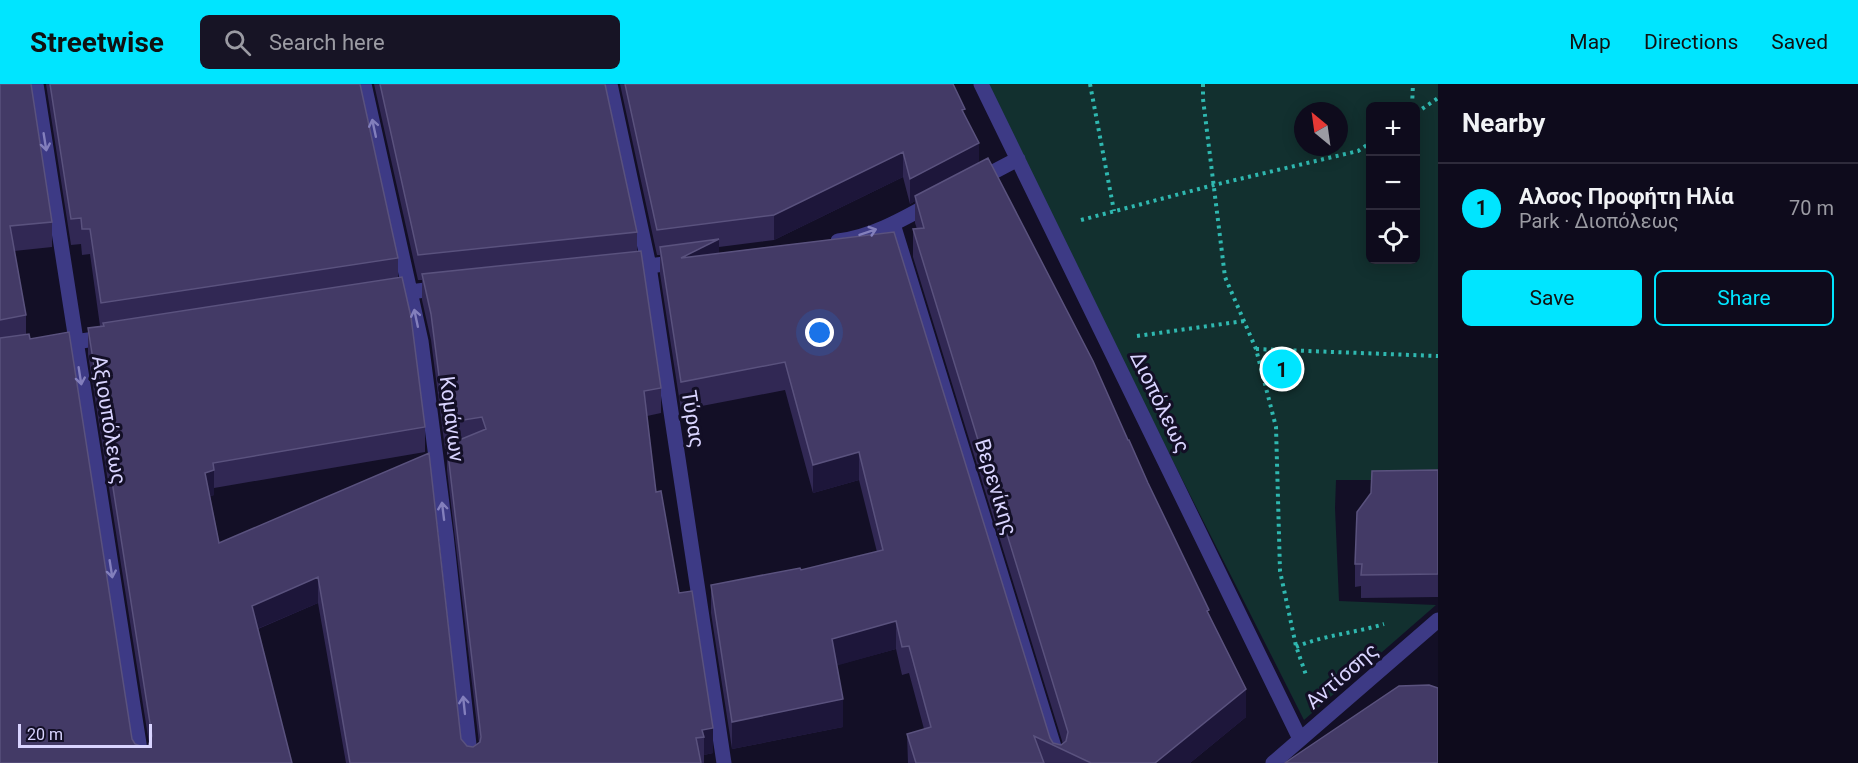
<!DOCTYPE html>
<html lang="en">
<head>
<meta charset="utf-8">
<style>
  :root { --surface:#0e0b1c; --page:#171425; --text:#f1f3f6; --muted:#9b9ba3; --line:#2e2b3b; --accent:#00e5ff }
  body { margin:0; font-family:Roboto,sans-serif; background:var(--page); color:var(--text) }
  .controls { position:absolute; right:18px; top:18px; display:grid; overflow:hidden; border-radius:9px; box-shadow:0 3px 15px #0003 }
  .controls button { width:54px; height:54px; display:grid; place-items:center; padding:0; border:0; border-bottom:2px solid var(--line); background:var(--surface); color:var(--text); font:30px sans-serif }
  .compass { position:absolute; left:1294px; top:18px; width:54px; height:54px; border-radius:50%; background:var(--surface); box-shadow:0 3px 15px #0003; rotate:331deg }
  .scale { position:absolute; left:18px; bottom:15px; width:134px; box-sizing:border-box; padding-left:6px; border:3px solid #d9d4ff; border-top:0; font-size:16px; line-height:21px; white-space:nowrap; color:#d9d4ff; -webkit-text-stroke:4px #130f26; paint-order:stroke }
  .you { position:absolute; left:820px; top:249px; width:21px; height:21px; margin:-15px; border:4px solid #fff; border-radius:50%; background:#1a73e8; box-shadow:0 0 0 9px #1a73e833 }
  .badge { display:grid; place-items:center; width:39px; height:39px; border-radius:50%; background:var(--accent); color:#111; font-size:20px; font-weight:700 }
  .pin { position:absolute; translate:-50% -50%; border:3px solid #fff; box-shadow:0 2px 6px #0006 }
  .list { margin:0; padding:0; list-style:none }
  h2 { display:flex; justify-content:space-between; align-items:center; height:78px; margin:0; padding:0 24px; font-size:26px }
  h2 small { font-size:20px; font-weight:400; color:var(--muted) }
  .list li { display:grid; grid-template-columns:39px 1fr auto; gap:18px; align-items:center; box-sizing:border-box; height:90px; padding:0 24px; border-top:2px solid var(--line) }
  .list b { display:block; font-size:22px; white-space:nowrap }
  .list p { margin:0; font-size:20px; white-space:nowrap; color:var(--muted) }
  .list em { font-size:20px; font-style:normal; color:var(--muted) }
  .actions { display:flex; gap:12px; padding:18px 24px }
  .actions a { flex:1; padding:14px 0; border:2px solid var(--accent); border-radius:9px; text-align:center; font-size:21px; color:var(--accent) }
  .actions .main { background:var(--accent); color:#111 }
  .icon { flex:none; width:33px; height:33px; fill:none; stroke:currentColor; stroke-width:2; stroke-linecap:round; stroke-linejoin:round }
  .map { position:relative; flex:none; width:1438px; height:679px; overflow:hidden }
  header { display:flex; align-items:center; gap:36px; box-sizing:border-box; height:84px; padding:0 30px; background:var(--accent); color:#111 }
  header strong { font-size:28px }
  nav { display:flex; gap:33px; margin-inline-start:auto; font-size:21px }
  .search { width:420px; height:54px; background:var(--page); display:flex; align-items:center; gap:15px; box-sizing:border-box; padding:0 21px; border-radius:9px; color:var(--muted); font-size:22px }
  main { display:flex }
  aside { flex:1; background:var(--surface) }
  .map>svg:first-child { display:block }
  .green { fill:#12302f; fill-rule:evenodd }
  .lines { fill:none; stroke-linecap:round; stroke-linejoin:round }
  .path { stroke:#2fb8b0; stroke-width:4; stroke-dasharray:3 4.5; stroke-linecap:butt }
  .minor { stroke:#3d3a85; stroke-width:15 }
  .wall { fill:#312854; fill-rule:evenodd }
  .shaded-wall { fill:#1d163a }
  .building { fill:#433a66; stroke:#5a527e; stroke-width:1.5 }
  .oneway { stroke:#837fbc }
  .labels { text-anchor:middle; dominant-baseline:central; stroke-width:6; stroke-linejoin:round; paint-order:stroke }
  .street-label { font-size:21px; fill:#d9d4ff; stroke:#130f26 }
</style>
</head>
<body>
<header>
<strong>Streetwise</strong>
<div class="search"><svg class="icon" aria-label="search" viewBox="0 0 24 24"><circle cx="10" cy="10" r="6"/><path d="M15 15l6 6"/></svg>Search here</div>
<nav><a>Map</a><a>Directions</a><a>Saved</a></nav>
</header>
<main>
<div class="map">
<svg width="1438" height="679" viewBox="0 0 1438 679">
  <rect width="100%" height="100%" fill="#130f26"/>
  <path class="green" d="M982,0H1438V396H1336L1335,424L1339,517L1436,521L1304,636ZM1370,22H1416V176H1370ZM1303,27H1339V63H1303Z"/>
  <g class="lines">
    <path class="path" d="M1090,0L1114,127
      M1203,0V15L1225,193L1256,265L1276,343L1280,487L1296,562L1306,591
      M1412,22L1413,0
      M1416,29L1438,14
      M1081,136L1214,101L1358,67L1370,59
      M1137,252L1244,237
      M1256,265L1438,272
      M1296,563C1324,551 1355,549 1384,540"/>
    <path class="minor" d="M36,0L142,679
      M364,0L421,257L446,451L471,679
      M610,0L649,182L724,679
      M981,0L1300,655
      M978,96L1018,75
      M893,140L1059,679
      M838,157C872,153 903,135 932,119
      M624,185L681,178
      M385,211L442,204
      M50,262L107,253
      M1273,679L1438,536"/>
  </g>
  <path class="wall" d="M0,0L52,138V163L14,167L26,231V250L132,655L135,660L143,663L148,662L149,659L88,270V244L100,242L90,170L82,171L81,160L71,161L46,0H360L398,174V193L425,343V368L214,404V411L210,412L219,459L429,369L461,655L467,662L473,663L479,659L447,386V364L445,365L431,256L422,216V196H418L374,0H605L637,148V168L661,304V329L647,332L656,408L713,669L704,671V679H346L318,519L258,545L292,679H0Z
    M620,0H953L965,32L979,79L1128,356L1209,530L1246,633L1190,679H908L907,650L924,645L909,589L902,591L896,565L837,581L843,643L732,665L711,529V501L801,486L877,468L859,396L813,409L785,306L681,326L660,190V171H657ZM903,93L910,120L915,117V139L917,145H913V173L1063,660L1061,661L1053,659L1050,654L894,148L719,169V163L774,156Z
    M1438,386V513L1361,514V502L1355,503V480Z"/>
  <path class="shaded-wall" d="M979,59V84L915,112V117L910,120V95Z
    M903,68V93L774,156V131Z
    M719,155V183L681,174Z
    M859,368V396L813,409V381Z
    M214,386V411L205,414V389Z
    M318,493V519L252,547V522Z
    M896,537V565L832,583V555Z
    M1246,605V633L1190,679H1155Z
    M843,615V643L732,665V638Z
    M713,644V669L704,671V653L702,646Z"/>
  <path class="building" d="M0,0H31L52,138L10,142L26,231L0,236Z
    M50,0H360L398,174L101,219L90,145H82L81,134L71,135Z
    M380,0H605L637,148L418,171Z
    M625,0H953L965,25L962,26L979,59L910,95L903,68L774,131L657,146Z
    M988,74L1093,277L1128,356H1129L1148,399L1209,526L1207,527L1246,605L1155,679H1091L1034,652L1044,679H916L907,650L931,643L909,562L902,563L896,537L832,555L843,615L732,638L711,501L800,484L801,486L883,466L859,368L813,381L785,278L681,298L660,163L719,155L681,174L894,148L1050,654L1053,659L1061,661L1066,657L1068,648L913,145L924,144L915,112Z
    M641,167L661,304L644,307L656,408L661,407L679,509L692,507L713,644L702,646L704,653L696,654L701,679H350L318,493L252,522L292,679H0V254L29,250L30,255L69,248L132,655L135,660L143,663L148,662L152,652L88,244L104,242L103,239L402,193L411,233L425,343L213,379L214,386L205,389L219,459L429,369L461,655L467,662L473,663L480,658L481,653L447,361L486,345L482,333L445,339L431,230L422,190Z
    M1438,386V490L1361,491L1362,480H1355L1357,428L1371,409L1372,387Z
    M1429,601L1438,604V679H1285L1292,674L1399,602Z"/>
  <defs><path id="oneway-shaft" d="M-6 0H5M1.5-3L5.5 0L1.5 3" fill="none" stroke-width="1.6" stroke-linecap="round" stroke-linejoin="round" transform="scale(1.5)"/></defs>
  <g class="oneway">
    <use href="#oneway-shaft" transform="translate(374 44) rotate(-102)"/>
    <use href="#oneway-shaft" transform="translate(45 58) rotate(81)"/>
    <use href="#oneway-shaft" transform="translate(868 148) rotate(-19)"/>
    <use href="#oneway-shaft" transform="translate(416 234) rotate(-102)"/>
    <use href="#oneway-shaft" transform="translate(80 292) rotate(81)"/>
    <use href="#oneway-shaft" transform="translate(443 427) rotate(-97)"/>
    <use href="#oneway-shaft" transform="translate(111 485) rotate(81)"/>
    <use href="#oneway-shaft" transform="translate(464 621) rotate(-96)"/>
  </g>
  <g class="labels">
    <g class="street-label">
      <text transform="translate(1160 318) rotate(64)">Διοπόλεως</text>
      <text transform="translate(452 335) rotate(83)">Κομάνων</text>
      <text transform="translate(693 335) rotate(81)">Τύρας</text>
      <text transform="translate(109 336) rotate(81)">Αξιουπόλεως</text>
      <text transform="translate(996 403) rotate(73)">Βερενίκης</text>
      <text transform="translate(1342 592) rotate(-41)">Αντίσσης</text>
    </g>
  </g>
</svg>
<div class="controls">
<button>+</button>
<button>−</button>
<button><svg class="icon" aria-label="locate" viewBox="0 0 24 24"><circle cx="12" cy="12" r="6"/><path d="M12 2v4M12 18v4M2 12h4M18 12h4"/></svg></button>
</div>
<svg class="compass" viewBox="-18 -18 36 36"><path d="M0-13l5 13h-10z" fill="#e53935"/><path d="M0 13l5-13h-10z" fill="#9b9ba3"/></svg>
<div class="scale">20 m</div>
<div class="you"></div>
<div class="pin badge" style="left:1282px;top:285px">1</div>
</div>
<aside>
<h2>Nearby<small></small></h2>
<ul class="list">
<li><span class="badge">1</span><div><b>Αλσος Προφήτη Ηλία</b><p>Park · Διοπόλεως</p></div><em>70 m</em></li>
</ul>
<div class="actions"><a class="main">Save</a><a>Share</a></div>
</aside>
</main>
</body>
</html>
